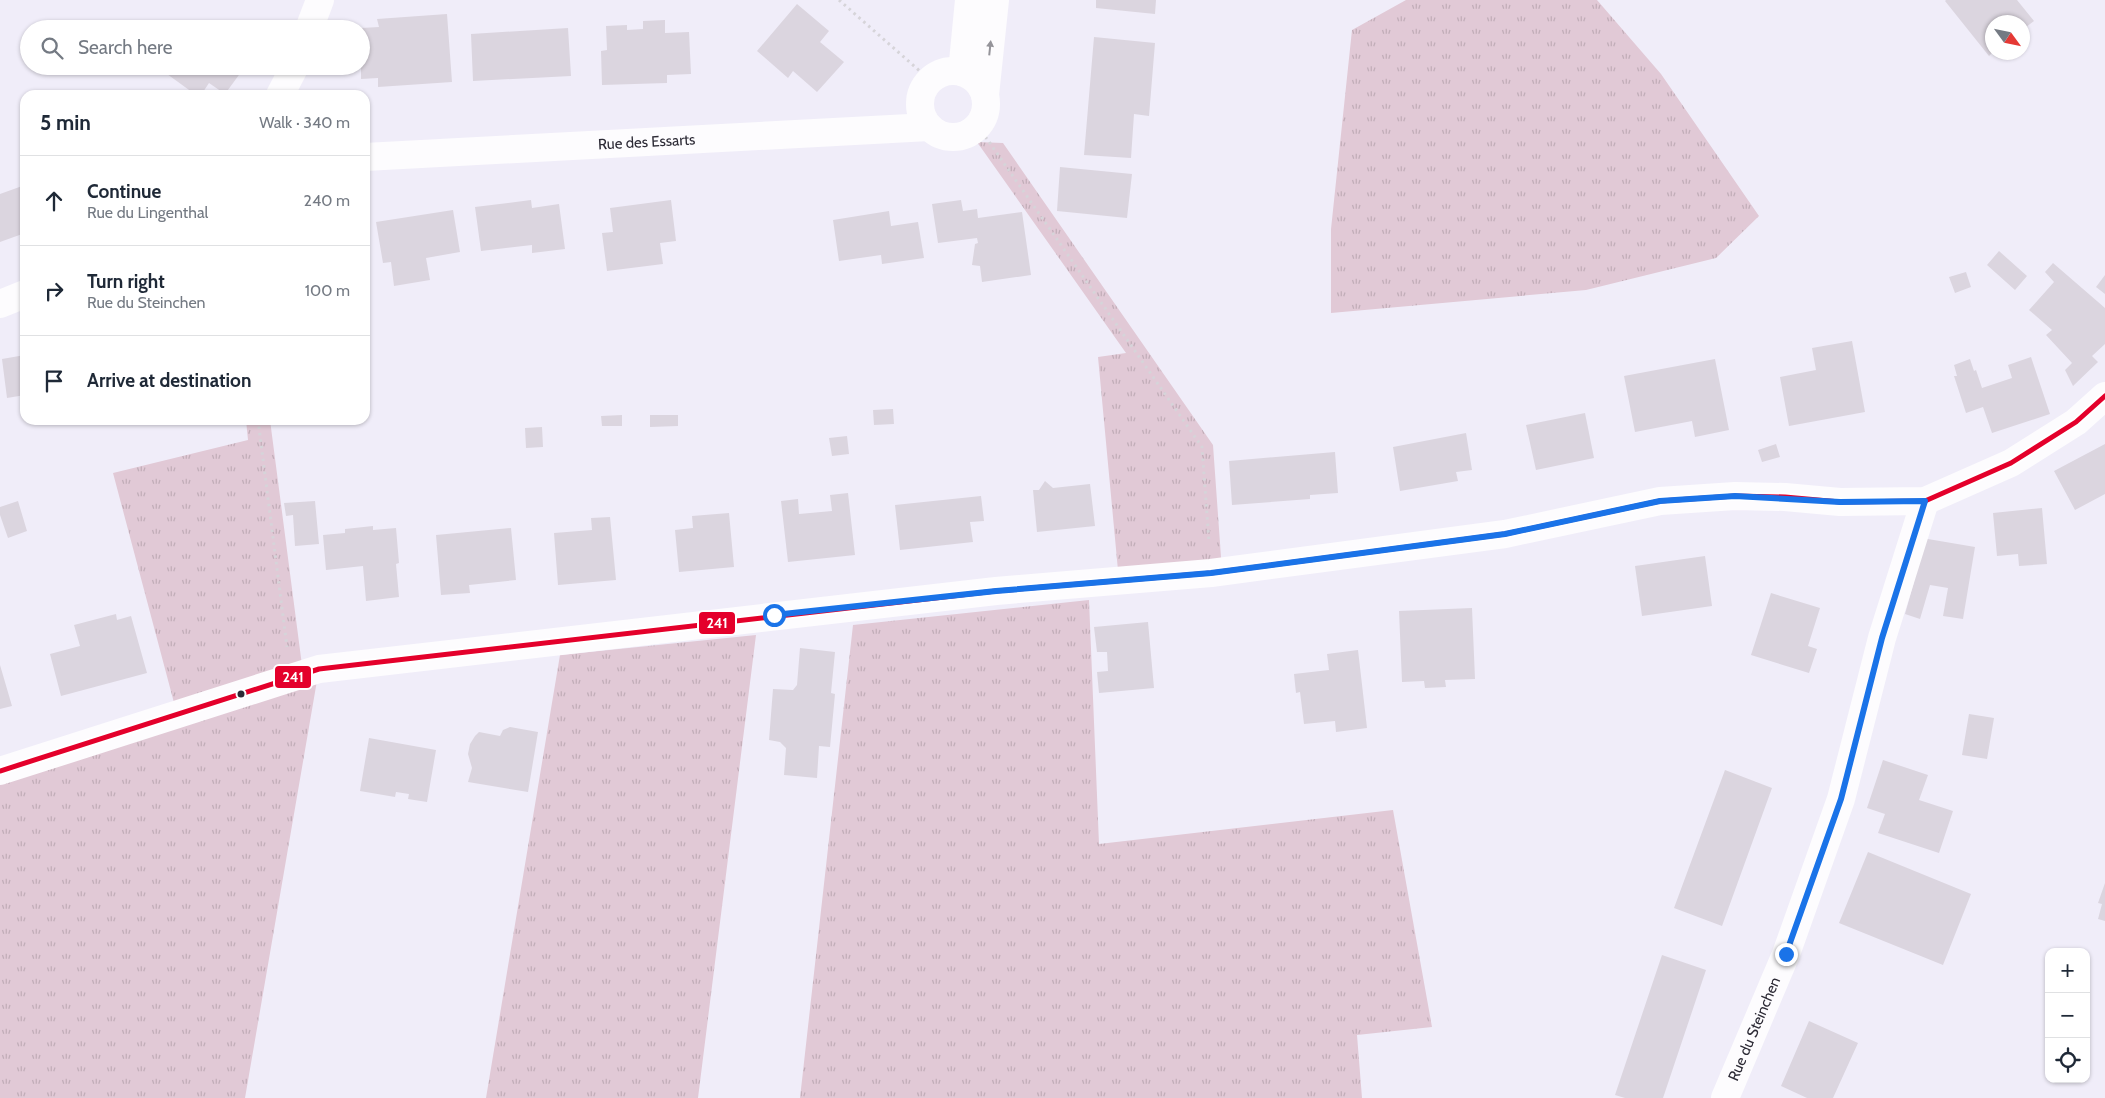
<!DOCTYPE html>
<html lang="en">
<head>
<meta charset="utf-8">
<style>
  :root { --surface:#fff; --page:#f2f2f3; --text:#1f2937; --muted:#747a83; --line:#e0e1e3 }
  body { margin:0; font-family:Cabin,sans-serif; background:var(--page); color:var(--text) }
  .controls { position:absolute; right:15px; bottom:15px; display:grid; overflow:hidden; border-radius:10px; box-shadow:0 1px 4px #0004 }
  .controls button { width:45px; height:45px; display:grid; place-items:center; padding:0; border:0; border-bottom:1px solid var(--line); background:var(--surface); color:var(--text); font:25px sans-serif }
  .compass { position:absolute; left:1985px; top:15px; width:45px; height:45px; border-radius:50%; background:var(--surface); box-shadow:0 1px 4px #0004; rotate:123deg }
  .stop { position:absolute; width:15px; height:15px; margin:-11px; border:4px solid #1a73e8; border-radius:50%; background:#fff }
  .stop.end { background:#1a73e8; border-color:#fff; box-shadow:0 1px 5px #0008 }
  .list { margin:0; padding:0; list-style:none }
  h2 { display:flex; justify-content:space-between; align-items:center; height:65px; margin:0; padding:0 20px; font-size:21px }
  h2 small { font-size:16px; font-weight:400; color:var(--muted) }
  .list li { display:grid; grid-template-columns:32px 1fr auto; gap:15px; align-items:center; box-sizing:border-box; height:90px; padding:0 20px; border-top:1px solid var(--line) }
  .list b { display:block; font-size:19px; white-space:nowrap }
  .list p { margin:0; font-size:16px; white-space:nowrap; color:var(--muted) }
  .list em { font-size:16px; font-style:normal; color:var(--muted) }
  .icon { flex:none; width:28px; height:28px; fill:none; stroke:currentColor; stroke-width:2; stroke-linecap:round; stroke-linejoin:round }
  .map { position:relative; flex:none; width:2105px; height:1098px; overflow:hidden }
  .search { position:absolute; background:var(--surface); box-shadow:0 1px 4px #0004; left:20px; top:20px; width:350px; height:55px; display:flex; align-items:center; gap:12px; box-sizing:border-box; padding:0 18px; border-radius:28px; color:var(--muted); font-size:19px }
  .panel { position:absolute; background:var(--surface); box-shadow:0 1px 4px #0004; left:20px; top:90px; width:350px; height:335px; border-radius:15px }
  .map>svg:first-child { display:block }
  .grass { fill:url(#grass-tufts) }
  .building { fill:#dbd5df }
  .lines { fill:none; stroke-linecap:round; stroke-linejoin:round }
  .path { stroke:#d6d4d9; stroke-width:3; stroke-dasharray:2.5 4; stroke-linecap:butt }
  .minor { stroke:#fdfcfe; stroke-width:28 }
  .tertiary { stroke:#fdfcfe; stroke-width:28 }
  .bus-1-casing { stroke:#fff; stroke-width:9 }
  .bus-1 { stroke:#e4002b; stroke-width:5 }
  .oneway { fill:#95949a }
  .route { stroke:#1a73e8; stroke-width:6 }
  .bus-dot { fill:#2d2b36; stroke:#fff; stroke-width:2 }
  .labels { text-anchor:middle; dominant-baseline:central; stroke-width:4; stroke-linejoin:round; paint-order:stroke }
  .street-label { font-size:15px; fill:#2d2b36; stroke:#fff }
  .line-badge { stroke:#fff; stroke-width:2 }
  .badge-label { font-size:14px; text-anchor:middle; font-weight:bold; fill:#fff }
</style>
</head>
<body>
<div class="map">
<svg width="2105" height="1098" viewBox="0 0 2105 1098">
  <defs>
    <pattern id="grass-tufts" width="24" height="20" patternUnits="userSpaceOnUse" patternTransform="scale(1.25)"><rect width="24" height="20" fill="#e1c9d6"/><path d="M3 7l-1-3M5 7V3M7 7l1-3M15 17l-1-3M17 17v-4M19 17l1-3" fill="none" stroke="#c1adb8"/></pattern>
  </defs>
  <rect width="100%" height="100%" fill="#f0edf9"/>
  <path class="grass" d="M1406,0H1597L1661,74L1759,216L1716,258L1586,290L1331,313V229L1352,30Z
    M977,142L1003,143L1213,445L1222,571L1119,581L1098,357L1126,353Z
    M246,420H270L303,673L319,669L245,1098H0V771L177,714L113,473L248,440Z
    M1089,600L1099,844L1393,810L1432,1027L1357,1035L1362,1098H800L853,625Z
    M756,635L698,1098H486L560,655Z"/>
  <path class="building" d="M1096,0H1156L1155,14L1096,8Z
    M1946,0H2017L2034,21L2022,30V22H1992V53L1989,56L1945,1Z
    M797,4L829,31L820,42L844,62L817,92L793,71L788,78L757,51Z
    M447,14L452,82L378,87V78L361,79V28L379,27L377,19Z
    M665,20V33L689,32L691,74L667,75V83L602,85L601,51L607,50L606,26L627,25V30L643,29V21Z
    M568,28L571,76L473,81L471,34Z
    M1094,37L1155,43L1149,116L1134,114L1131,158L1084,155Z
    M156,66H242L244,68L225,94L209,83L201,95H196Z
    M1060,167L1132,174L1127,218L1057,211Z
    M25,185V233L0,242V194Z
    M531,200L532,208L559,204L565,249L532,253V245L481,251L475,207Z
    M671,200L676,241L660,243L663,264L607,271L602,233L613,232L610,208Z
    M961,200L963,211L977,209L978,218L1022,212L1031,275L982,282L980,266L972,265L975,244L978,243L977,238L938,243L932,204Z
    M453,210L460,252L426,258L430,280L394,286L391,262L383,263L376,222Z
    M889,211L891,226L918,222L924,258L882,264L881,255L839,261L833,220Z
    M1999,251L2027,276L2015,290L1987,265Z
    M2053,263L2105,308V344L2092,356L2098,362L2073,386L2065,370L2072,363L2046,335L2052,330L2029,310L2054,282L2045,272Z
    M1966,272L1971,287L1955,293L1949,277Z
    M2105,275V294L2096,287Z
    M1852,341L1865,412L1789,426L1780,377L1816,370L1812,348Z
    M25,355V395L7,398L2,359Z
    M2031,357L2050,414L1992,433L1983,407L1966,413L1954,376H1957L1954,365L1970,359L1974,371L1976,370L1982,388L2012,378L2008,365Z
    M1715,359L1729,430L1695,437L1692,421L1635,432L1624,376Z
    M893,409L894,424L874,425L873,410Z
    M1585,413L1594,458L1536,470L1526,425Z
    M622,415V426H602L601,416Z
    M650,415H678V426L650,427Z
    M542,427L543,447L526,448L525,428Z
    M1466,433L1472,470L1456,472L1458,481L1400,491L1393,447Z
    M847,436L849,454L832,456L829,438Z
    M1776,444L1780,457L1762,462L1758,450Z
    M2105,444V494L2075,510L2054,471Z
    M1335,452L1338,493L1310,495V499L1232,505L1229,461Z
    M1045,481L1053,488L1090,484L1095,526L1037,532L1033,490H1039Z
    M848,493L855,555L788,562L781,501L798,499L799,514L832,511L830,495Z
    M981,496L984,521L970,522L973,542L900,550L895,505Z
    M18,501L27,531L8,538L0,515V507Z
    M315,501L319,544L295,546L293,515L286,516L284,503Z
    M2042,508L2047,564L2019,566L2018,554L1997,556L1993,513Z
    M729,513L734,567L679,572L675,530L693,528L692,516Z
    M610,517L616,580L558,585L554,533L592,530L591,518Z
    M373,526V530L396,528L399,563L396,564L399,597L366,601L363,566L326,570L323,535L345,533V529Z
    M511,528L516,580L469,585L470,593L441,595L436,535Z
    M1922,538L1975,547L1963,619L1943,616L1948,588L1930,585L1920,619L1905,614L1914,582Z
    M1705,556L1712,606L1642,616L1635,566Z
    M1771,593L1820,608L1808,646L1817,649L1809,673L1751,655Z
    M1472,608L1475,679L1445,680L1446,687L1425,688L1424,681L1402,682L1399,611Z
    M116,614L117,620L131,616L147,673L61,696L50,654L80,646L74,625Z
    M1148,622L1154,688L1099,693L1097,672L1108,671L1107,652H1097L1094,627Z
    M800,648L835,652L831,693L835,694L830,747L819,746L817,778L784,775L786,748L780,742L769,740L773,689L793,690L797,685Z
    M1358,650L1367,728L1336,732L1335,721L1304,724L1300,692L1296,693L1294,674L1329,670L1327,654Z
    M0,665L12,706L0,709Z
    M1969,714L1994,718L1987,759L1962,755Z
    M510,727L538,732L528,792L468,782L472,768L468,754L470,744L475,736L479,732L500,736L503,730Z
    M369,738L436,750L427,802L408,799L409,794L396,792L395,797L360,791Z
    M1883,760L1928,775L1919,800L1953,811L1939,853L1878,833L1885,814L1867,808Z
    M1725,770L1772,788L1722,926L1674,908Z
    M1868,852L1971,894L1943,965L1839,923Z
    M2105,883V921L2098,919L2102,904L2098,903Z
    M1662,955L1706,970L1663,1098H1625L1615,1095Z
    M1809,1021L1858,1043L1833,1098H1807L1781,1086Z"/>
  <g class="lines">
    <path class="path" d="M839,0L930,80
      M977,127L987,139L1202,447L1209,542
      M258,420L287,647"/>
    <g class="minor">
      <path d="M309,29L320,0"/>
      <circle cx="953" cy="104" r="33"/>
      <path d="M962,72L969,0"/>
      <path d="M280,95L295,66"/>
      <path d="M985,95L995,0"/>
      <path id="s1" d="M365,157L929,127"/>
      <path d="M0,304L25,294"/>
      <path id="s2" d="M1725,1098L1786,954L1841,799L1882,638L1925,501"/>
    </g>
    <path class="tertiary" d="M0,771L319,669L996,591L1211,573L1505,534L1660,501L1735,496L1785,497L1840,502L1925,501L2011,463L2076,422L2105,396"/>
    <g class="bus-1-casing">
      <path id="bus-1" d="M0,771L319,669L996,591L1211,573L1505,534L1660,501L1735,496L1785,497L1840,502L1925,501L2011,463L2076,422L2105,396"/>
    </g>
    <use href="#bus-1" class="bus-1"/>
  </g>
  <defs><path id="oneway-solid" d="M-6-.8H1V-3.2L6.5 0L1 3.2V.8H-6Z" transform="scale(1.25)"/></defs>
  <use class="oneway" href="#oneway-solid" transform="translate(990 48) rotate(-84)"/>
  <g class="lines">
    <path class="route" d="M774,615L996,591L1211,573L1505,534L1660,501L1735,496L1840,502L1925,501L1882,638L1841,799L1786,954"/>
  </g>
  <circle class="bus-dot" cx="241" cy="694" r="4.5"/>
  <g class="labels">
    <g class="street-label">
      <text stroke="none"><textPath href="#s1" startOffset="282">Rue des Essarts</textPath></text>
      <text stroke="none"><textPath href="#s2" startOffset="75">Rue du Steinchen</textPath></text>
    </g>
  </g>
  <g class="line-badge">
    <rect x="698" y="611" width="38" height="24" rx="5" fill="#e4002b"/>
    <rect x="274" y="665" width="38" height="24" rx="5" fill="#e4002b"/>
  </g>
  <g class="badge-label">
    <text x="717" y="628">241</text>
    <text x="293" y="682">241</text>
  </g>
</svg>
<div class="controls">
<button>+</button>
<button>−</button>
<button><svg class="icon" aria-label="locate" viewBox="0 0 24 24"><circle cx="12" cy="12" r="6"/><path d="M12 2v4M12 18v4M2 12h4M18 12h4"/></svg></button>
</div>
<svg class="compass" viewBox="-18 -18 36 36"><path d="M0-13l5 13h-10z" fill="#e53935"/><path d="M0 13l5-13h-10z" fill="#747a83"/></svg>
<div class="stop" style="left:774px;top:615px"></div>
<div class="stop end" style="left:1786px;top:954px"></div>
<div class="search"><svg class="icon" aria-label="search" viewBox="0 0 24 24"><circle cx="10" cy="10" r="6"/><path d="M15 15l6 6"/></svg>Search here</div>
<section class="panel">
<h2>5 min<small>Walk · 340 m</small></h2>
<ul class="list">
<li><svg class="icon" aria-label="ahead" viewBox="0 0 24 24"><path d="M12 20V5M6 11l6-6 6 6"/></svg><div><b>Continue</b><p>Rue du Lingenthal</p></div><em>240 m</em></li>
<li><svg class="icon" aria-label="right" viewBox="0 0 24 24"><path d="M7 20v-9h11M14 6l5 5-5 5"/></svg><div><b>Turn right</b><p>Rue du Steinchen</p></div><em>100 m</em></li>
<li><svg class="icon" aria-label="arrive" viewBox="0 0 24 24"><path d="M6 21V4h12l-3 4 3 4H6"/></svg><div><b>Arrive at destination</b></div></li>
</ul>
</section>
</div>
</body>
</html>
